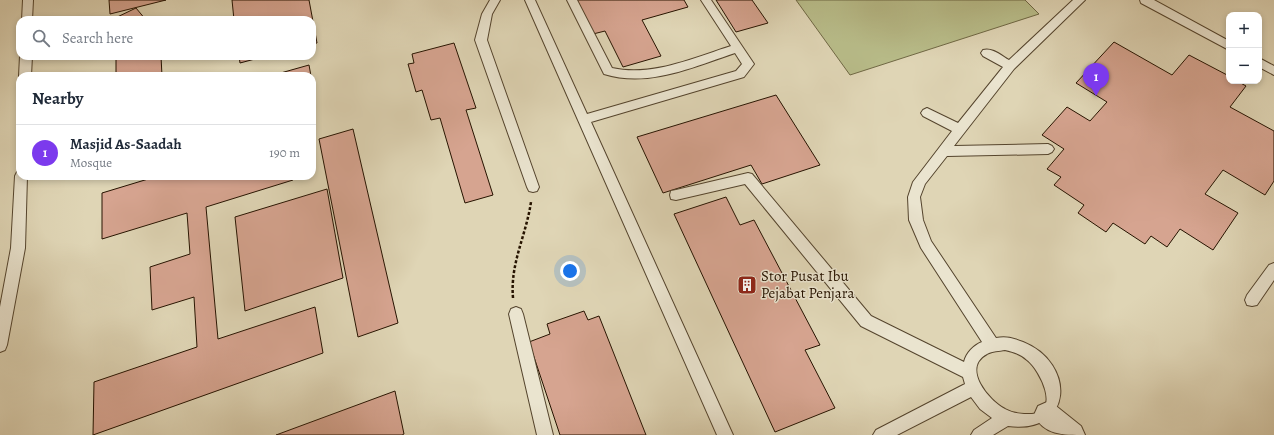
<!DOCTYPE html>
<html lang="en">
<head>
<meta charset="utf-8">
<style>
  :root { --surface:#fff; --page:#f6f6f7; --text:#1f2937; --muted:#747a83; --line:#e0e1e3; --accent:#7c3aed }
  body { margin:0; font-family:Alegreya,serif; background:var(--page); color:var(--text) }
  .controls { position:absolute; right:12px; top:12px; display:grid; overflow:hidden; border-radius:8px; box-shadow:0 2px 6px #0003 }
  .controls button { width:36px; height:36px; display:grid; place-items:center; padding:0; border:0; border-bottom:1px solid var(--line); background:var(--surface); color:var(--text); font:20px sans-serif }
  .you { position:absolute; left:570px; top:271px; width:14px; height:14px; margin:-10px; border:3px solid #fff; border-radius:50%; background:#1a73e8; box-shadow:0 0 0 6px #1a73e833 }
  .badge { display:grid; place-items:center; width:26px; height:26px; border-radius:50%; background:var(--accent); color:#fff; font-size:13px; font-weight:700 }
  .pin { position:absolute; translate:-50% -33px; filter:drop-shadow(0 1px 2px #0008) }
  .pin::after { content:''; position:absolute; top:21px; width:14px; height:12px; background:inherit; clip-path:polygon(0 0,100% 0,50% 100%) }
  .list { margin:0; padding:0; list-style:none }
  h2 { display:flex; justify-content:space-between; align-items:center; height:52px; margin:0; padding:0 16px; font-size:17px }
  h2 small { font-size:13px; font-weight:400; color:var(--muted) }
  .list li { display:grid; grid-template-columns:26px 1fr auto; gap:12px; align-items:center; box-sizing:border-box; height:56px; padding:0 16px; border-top:1px solid var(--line) }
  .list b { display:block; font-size:15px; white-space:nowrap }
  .list p { margin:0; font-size:13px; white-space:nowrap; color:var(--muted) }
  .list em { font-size:13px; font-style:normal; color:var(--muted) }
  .icon { flex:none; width:22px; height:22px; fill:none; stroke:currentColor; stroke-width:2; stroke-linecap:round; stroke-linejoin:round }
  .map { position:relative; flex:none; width:1274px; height:435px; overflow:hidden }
  .search { position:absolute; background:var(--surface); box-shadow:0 2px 6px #0003; left:16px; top:16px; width:300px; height:44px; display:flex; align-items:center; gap:10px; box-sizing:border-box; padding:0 14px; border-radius:12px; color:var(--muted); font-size:15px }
  .panel { position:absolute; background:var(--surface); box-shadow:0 2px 6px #0003; left:16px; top:72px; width:300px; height:108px; border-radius:12px }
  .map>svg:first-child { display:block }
  .green { fill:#b8bc89; stroke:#6f6844 }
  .building { fill:#d6a490; stroke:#261300 }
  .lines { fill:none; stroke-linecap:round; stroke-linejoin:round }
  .service-casing { stroke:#54442d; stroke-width:2 }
  .minor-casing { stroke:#54442d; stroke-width:2 }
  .path { stroke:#261300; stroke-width:2.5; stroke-dasharray:3 2; stroke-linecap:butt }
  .service { fill:#eae4cf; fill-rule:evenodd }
  .minor { fill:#eae4cf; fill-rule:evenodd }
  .labels { text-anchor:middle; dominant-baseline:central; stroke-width:3; stroke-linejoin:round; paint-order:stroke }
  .poi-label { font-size:15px; fill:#261300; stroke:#eae4cf; text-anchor:start }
</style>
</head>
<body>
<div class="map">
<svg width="1274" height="435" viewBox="0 0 1274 435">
  <rect width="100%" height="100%" fill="#dfd5b5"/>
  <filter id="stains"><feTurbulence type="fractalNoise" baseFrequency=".005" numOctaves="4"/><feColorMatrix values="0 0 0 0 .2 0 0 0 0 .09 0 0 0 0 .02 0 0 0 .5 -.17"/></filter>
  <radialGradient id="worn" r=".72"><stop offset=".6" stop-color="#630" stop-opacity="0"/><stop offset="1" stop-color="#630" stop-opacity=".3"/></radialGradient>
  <path class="green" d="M796,0H1025L1039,14L850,75Z"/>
  <path class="building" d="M109,0H166L110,14Z
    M232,0H309L317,43L312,44V20H234Z
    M577,0H684L688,7L642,20L661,56L623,67L605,31L593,34Z
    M716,0H752L768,23L736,32Z
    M136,8L146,20H111Z
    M1114,42L1172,75L1189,55L1229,76V81H1237L1246,86L1230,107L1274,131V181L1265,195L1223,170L1205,194L1238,213L1213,250L1180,229L1167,247L1151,236L1145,244L1113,223L1106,232L1078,213L1084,205L1054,185L1061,177L1047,169L1064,149L1042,135L1067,107L1090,121L1107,102L1076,83Z
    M454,43L476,108L466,110L493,195L465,203L440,118L431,120L422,90L416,92L408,64L414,63L412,54Z
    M116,56H161L162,76H116Z
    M239,56H266L240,63Z
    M309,65L311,76H270Z
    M776,95L820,165L762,184L751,165L663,193L637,137Z
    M353,129L398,323L358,337L319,139Z
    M158,176H292L293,180L206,207L218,339L315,307L323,353L93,435L94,382L197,347L194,297L152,310L150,267L190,254L187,213L102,239V193Z
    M327,189L343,278L245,311L235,217Z
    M726,197L740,225L754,220L820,345L805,350L835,408L775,432L674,214Z
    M584,311L588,320L599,316L646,435H560L529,342L550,334L547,324Z
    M395,391L404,434L402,435H276Z"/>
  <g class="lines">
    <g class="service-casing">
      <path id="service" d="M23,0H33L32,20H22Z
        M490,0H500L492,14L487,40L539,187L537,191L533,192L529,191L527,187L475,40L482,14Z
        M525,0H535L587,114L736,71L742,64L735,53C693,67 648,88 604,74L567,0H577L612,68C652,77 693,58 731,46L701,0H711L754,64L744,77L591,122L733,435H717Z
        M1073,0H1085L1014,69L954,146L1048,144L1052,146L1054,149L1052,152L1048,154L947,156L925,184L920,197L923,220L931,241L996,338C1006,336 1013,338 1023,342C1076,363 1074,435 1008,426L993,435H971L974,430L992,418L980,409L971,397L897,435H873L876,430L965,384L963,377L861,326L745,184L676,200L671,199L670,195L671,191L676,190L748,173L752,174L871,316L964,362C966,353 974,345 982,342L921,248L909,220L908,197L913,182L952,131L923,116L921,113L923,110L927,108L958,123L1003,67L983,56L981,53L983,50C992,47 1002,56 1009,60ZM1005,350C1013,352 1021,354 1027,360C1040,370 1061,412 1032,414C1023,414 1014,414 1005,409C989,401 961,368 987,354C992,351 1000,351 1005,350Z
        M1140,0H1154L1229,41V50L1141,3Z
        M20,56H32L31,76H20V77L19,76Z
        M1259,58L1274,66V75L1259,67Z
        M20,171V176H27L25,248L7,345L5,350L0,352V307L11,248L15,176L17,172Z
        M1274,263V280L1257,305L1252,306L1247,305L1245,300L1247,295L1269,265Z
        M516,307L521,309L523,314L553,435H537L509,314L511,309Z"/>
    </g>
    <g class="minor-casing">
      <path id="minor" d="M1047,402L1056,406L1081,426L1085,435C1062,435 1044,435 1034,415L1038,406Z"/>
    </g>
    <path class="path" d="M513,298C510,263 526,236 531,202"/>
    <use href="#service" class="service"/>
    <use href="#minor" class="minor"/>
  </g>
  <defs>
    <g id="building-square" transform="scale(1)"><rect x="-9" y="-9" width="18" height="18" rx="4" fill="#8f2418" stroke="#eae4cf"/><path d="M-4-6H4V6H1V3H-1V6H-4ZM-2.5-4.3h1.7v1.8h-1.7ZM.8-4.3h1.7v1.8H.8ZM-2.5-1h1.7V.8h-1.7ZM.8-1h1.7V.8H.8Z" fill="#fff"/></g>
  </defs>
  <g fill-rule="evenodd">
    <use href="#building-square" x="747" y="285"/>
  </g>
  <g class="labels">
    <g class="poi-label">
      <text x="761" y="276">Stor Pusat Ibu<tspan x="761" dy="17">Pejabat Penjara</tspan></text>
    </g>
  </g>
  <rect width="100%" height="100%" filter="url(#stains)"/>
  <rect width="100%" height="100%" fill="url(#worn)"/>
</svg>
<div class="controls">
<button>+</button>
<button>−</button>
</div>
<div class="you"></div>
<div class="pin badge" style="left:1096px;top:96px">1</div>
<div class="search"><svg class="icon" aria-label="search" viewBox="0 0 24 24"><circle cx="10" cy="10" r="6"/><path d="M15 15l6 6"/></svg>Search here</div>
<section class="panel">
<h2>Nearby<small></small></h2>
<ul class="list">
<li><span class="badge">1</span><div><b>Masjid As-Saadah</b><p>Mosque</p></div><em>190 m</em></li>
</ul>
</section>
</div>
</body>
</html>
